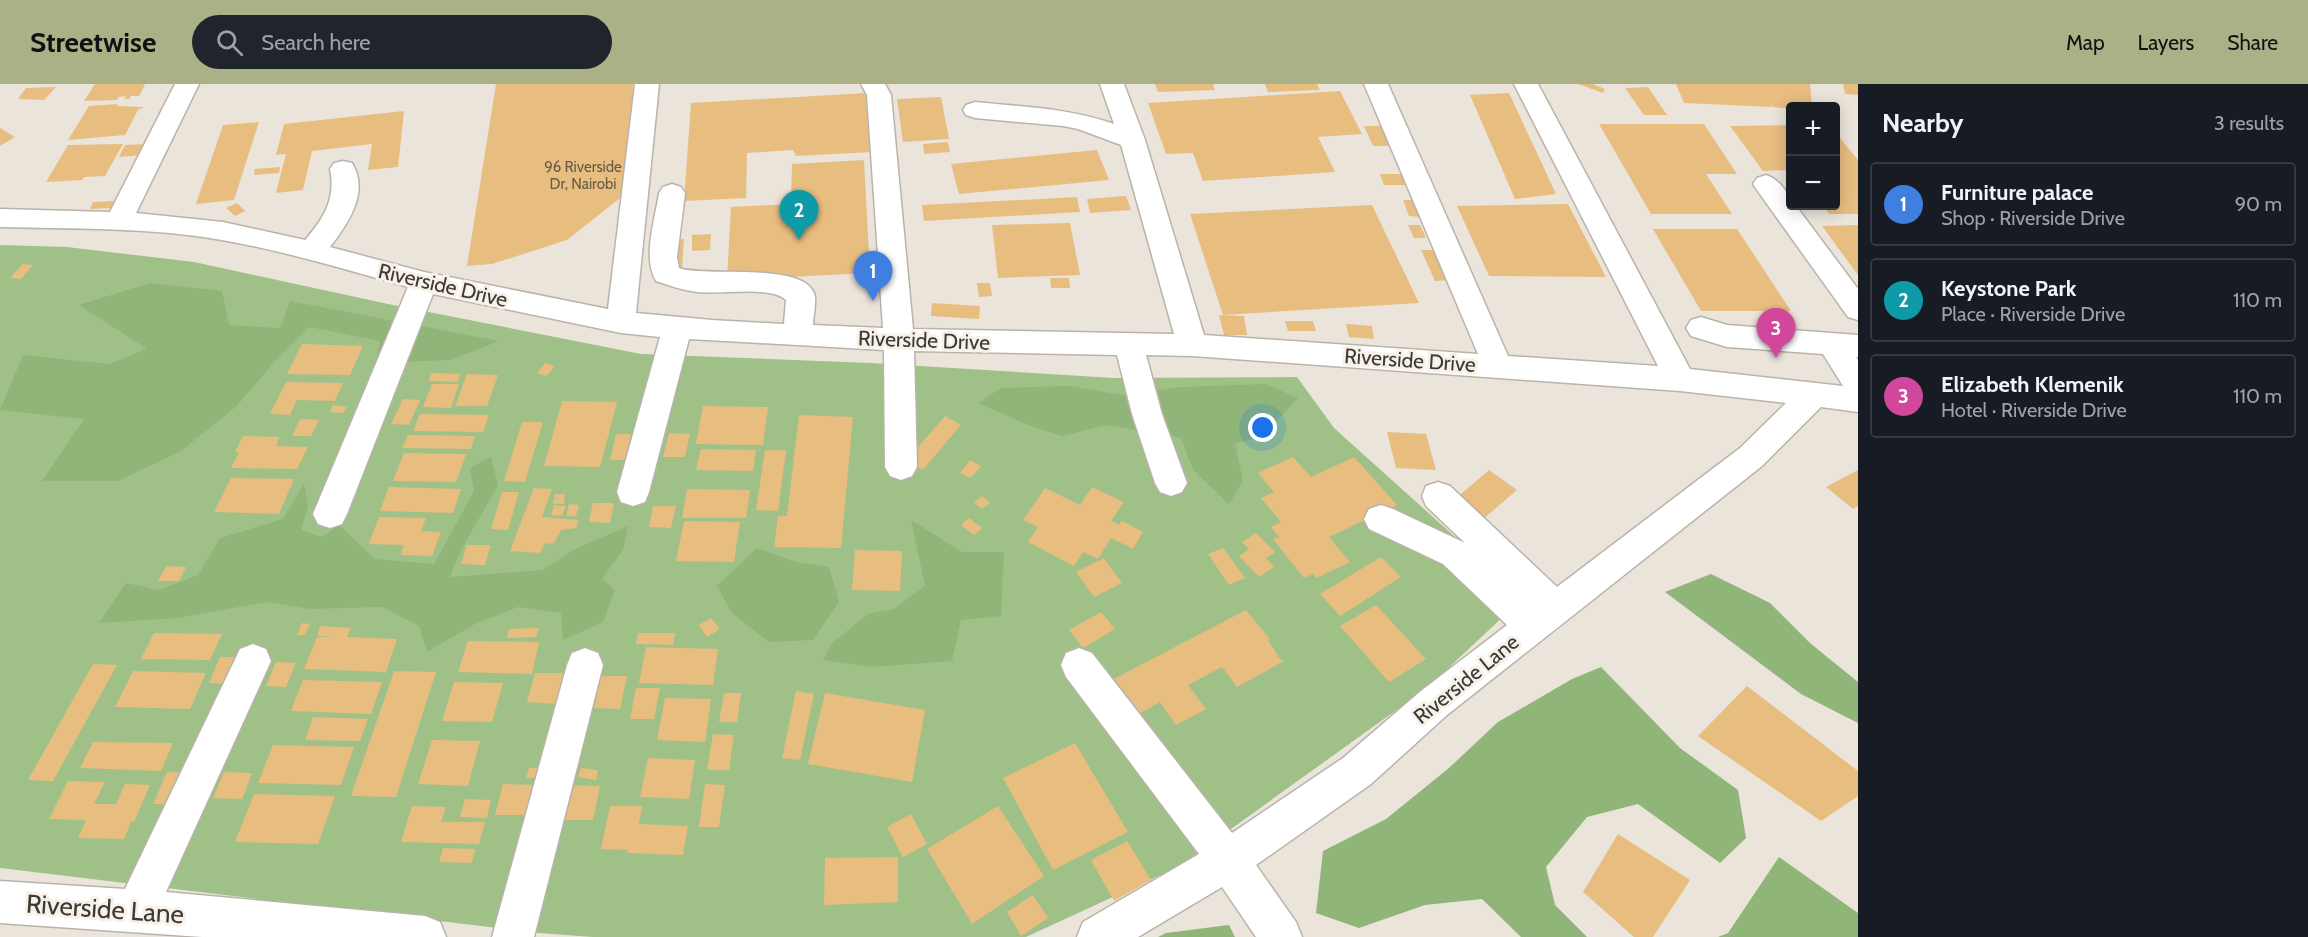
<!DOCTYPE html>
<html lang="en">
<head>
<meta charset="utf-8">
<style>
  :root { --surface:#171b24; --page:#20242c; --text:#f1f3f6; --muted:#9ea1a6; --line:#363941; --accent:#abb187 }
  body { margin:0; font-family:Cabin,sans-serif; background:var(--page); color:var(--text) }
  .controls { position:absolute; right:18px; top:18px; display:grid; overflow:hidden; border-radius:6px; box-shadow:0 3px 15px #0003 }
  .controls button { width:54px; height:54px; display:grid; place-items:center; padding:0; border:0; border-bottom:2px solid var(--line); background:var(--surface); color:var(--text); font:30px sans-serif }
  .you { position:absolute; left:1263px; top:344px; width:21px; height:21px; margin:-15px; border:4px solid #fff; border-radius:50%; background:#1a73e8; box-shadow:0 0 0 9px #1a73e833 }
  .badge { display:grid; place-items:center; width:39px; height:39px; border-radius:50%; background:var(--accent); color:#fff; font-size:20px; font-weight:700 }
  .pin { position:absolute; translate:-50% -50px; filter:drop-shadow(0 2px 3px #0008) }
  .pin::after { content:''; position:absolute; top:32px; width:21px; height:18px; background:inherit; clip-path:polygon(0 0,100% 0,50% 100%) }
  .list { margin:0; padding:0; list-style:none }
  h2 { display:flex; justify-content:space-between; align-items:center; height:78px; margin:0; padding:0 24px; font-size:26px }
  h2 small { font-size:20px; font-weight:400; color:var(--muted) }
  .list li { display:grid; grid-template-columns:39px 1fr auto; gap:18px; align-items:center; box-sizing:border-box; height:84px; margin:0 12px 12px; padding:0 12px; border:2px solid var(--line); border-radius:6px }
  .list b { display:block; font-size:22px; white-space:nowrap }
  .list p { margin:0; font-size:20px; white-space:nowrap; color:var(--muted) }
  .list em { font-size:20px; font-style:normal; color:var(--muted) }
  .icon { flex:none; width:33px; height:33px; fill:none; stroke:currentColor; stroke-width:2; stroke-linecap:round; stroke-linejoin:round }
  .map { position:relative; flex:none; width:1858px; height:853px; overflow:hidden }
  header { display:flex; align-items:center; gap:36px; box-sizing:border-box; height:84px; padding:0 30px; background:var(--accent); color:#111 }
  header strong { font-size:28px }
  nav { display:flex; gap:33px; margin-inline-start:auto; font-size:21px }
  .search { width:420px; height:54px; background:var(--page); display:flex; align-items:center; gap:15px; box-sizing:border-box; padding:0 21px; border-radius:33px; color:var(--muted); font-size:22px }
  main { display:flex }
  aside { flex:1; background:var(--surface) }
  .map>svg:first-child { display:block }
  .green { fill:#9fc188 }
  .forest { fill:#90b578 }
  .building { fill:#e8bd80 }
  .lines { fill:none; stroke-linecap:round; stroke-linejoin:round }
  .minor-casing { stroke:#b9b3aa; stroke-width:3 }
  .minor { fill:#fff; fill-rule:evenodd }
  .labels { text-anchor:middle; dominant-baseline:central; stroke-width:6; stroke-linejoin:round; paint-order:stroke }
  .far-number-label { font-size:15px; fill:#675a48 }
  .street-label { font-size:21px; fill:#3c3936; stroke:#f8f1e8 }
  .near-street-label { font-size:26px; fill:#3c3936; stroke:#f8f1e8 }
</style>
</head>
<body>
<header>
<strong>Streetwise</strong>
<div class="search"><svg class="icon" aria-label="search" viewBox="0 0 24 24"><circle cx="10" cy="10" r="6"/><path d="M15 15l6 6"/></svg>Search here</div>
<nav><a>Map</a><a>Layers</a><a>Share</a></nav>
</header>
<main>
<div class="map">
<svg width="1858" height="853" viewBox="0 0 1858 853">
  <rect width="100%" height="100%" fill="#ebe4db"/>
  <path class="green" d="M0,161L67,163L194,178L388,220L641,270L871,279L1114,294L1297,293L1334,344L1523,514L1427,604L1178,783L1026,853H593L539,849L0,784Z"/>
  <path class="forest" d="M150,199L222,207L229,241L280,244L290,217L499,257L451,276L376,279L380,257L309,243L273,279L237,322L181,367L118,397H42L84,335L0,326L23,271L109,280L147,265L79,221Z
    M1265,300L1298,314L1262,352L1235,360L1243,397L1229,420L1193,386L1181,354L1107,341L1062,352L1030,342L978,319L1001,304L1069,302L1123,311L1181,303Z
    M491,373L498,401C482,432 461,460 450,493L543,486L575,465L628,442L623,466L602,495L615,506L603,538L563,556L561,529L518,523L475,540L427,568L419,542L382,523L310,525L268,518L177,534L99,539L126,499L159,506L198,491L220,454L283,435L304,400L308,422L301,446L322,453L339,441L375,475L434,480L474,407L470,384Z
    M911,436L962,468H1004L1001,532L961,536L952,577L871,583L823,576L833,558L868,530L894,525L925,502Z
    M757,464L796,478L829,483L839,518L813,556L769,558L732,529L717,502Z
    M1711,490L1770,519L1810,559L1858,598V639L1801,610L1665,508Z
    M1601,583L1680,664L1738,706L1746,754L1720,779L1638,720L1587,733L1546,783L1555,821L1587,853H1521L1482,815L1425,821L1359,844L1316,829L1323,767L1386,735L1449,684L1498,638L1572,595Z
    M1779,773L1858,829V853H1718L1728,849Z
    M1229,841L1235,853H1158L1166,849Z"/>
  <path class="building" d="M95,0H145L139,12H131L129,15H124L126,12L119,13L117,16L84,17Z
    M496,0H633L629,107L567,156L492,180L467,182Z
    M1155,0H1213L1215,6L1158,8Z
    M1265,0H1317L1320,6L1268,8Z
    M1578,0H1593L1605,5L1603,9Z
    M1676,0H1810L1812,22H1790V25L1773,23L1772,20V23L1684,19Z
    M1843,0H1858V11L1845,10Z
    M56,3L44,16L18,15L26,4Z
    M1648,3L1667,31H1644L1625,4Z
    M1340,7L1362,50L1318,53L1335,88L1203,97L1193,69L1166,70L1148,19Z
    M867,9L873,68L796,72L793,66L747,69L746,114L684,117L691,19Z
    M1509,9L1556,110L1515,115L1470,11Z
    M941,13L949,55L903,58L897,15Z
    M118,20L117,22L144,23L138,26L125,51L68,56L89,22Z
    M404,27L398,83L368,86L372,60L312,67L303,106L276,109L286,70L276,71L284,40Z
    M259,38L234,116L196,120L223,41Z
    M1599,40H1704L1737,90H1706L1732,130H1651Z
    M1790,41V86L1763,87L1730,42Z
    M1364,42H1385L1394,62H1373Z
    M0,44L15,53L0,62Z
    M1836,49L1858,76V130H1829L1823,122H1836Z
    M948,58L950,68L924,70L923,60Z
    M123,60L105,92L84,93L82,96L46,98L68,61Z
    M146,60L140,71L119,73L125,61Z
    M1097,66L1109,96L959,110L951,80Z
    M864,76L870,189L727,196L731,123L791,120L792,80Z
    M280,83L279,89L254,91L255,85Z
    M1380,90H1402L1406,101H1384Z
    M1126,112L1131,126L1090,129L1087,115Z
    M1077,113L1080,128L924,137L922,121Z
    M1403,116H1414L1421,133L1409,132Z
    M114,117L111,124L90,125L93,118Z
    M237,119L245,127L235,132L226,124Z
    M1568,120L1606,193L1489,192L1457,122Z
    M1372,121L1419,219L1223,231L1190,130Z
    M1070,139L1080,191L998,194L992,141Z
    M1408,141H1420L1426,154H1414Z
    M1858,141V191L1822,142Z
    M1653,145H1737L1791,227H1701Z
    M711,150L710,166L692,167V151Z
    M684,155L682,184H672L675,156Z
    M1421,166H1438L1452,196L1435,197Z
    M23,180L33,181L21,195L10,194Z
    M1050,194H1069L1070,204H1051Z
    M977,199H990L992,212L979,213Z
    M932,219L980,222L979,235L931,232Z
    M1219,231L1244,232L1247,251H1224Z
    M1285,237H1313L1316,247H1288Z
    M1346,240L1372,242L1374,255L1349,253Z
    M302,260L363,262L350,291L287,290Z
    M545,279L555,282L547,292L537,289Z
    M431,289L460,290L458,298L429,297Z
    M467,290L498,291L487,322H455Z
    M286,298L343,299L335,317L297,316L290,331L270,330Z
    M432,300H459L451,324L423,323Z
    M403,315L420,316L409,341L391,340Z
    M562,317L617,318L600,383L544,382Z
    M333,321L347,323L343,329L330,328Z
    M703,322L768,323L763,361L696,360Z
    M420,330L489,331L483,348L413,347Z
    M799,331L853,333L841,464L774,463L778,432H787Z
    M945,332L961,341L923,386L906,377Z
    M300,335L319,336L311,352H292Z
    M522,338H543L525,398L504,397Z
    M1387,348L1426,350L1436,386L1396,384Z
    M669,349L690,350L685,373H663Z
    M616,350H631L625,376H610Z
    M408,351L475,352L471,365L402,364Z
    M243,352L280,353L276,362L308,363L297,385L231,384L239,368H235Z
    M701,365L756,366L753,387L696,386Z
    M765,366H786L778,427L756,426Z
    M404,369L466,370L456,398L393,397Z
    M1293,373L1311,393L1354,373L1397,421L1329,453L1350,478L1316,494L1313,490L1304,494L1273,455L1279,453L1271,443L1281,438L1261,414L1274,408L1258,389Z
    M970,376L981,382L971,394L960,389Z
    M1489,386L1517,406L1482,436L1454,416Z
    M1858,386V422L1853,425L1826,403Z
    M231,394L294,395L279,430L214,428Z
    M389,403L461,405L453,429L380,427Z
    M1092,403L1124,418L1111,437L1119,441L1122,437L1143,448L1133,465L1111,454L1098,475L1083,468L1074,482L1028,458L1038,443L1023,436L1045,404L1080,421Z
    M534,404L552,405L542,433L579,436L576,444L561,446L554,459L544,460L540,469L510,467Z
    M687,405L750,406L746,434H682Z
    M502,408H519L508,446L491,445Z
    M555,410H565L564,420H553L554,415H562L554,414Z
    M982,412L990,419L981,425L974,418Z
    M593,419H614L610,439L589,438Z
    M569,420L579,421L576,432H566Z
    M554,421L566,422L562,432L551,431Z
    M653,422H676L671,444L649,443Z
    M379,433L426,434L421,447L441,448L432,472L401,471L404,461L369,460Z
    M969,434L982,444L974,451L961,441Z
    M684,437L740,438L734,478L676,477Z
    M1256,449L1275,468L1266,474L1274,483L1259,493L1239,472L1249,465L1242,458Z
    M467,461H491L485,481L461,480Z
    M1223,464L1245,494L1229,501L1208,470Z
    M855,466L902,467L900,507L852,506Z
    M1381,473L1401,493L1340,532L1320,510Z
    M1104,474L1122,499L1094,513L1076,488Z
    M166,482L186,483L179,497H158Z
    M1376,521L1426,575L1389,598L1340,542Z
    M1246,526L1270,555L1268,556L1280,575L1284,577L1237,603L1222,583L1188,601L1206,625L1176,641L1160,618L1135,632L1110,597Z
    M1101,528L1115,545L1083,564L1069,546Z
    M711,534L720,545L707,553L699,541Z
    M302,539L310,540L305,551H297Z
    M320,542L351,544L347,553L397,555L386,588L304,585L317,553H337L317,552Z
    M539,544L536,553L507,554L509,545Z
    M154,549L222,550L210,576L141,575Z
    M638,549H675L673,561L636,560Z
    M468,557L539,558L532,590L458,588Z
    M646,563L718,565L713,601L639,599Z
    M220,573H246L235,600L209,599Z
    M276,578L296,579L286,603L266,602Z
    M93,580L117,581L53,697L28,696Z
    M133,587L206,589L190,625L115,623Z
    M394,587L436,588L396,713L351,712Z
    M535,589H565L558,620L527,618Z
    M601,592H627L620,625L594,624Z
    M303,596L382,598L371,630L291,627Z
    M454,598L503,599L492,638L442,637Z
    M1747,602L1858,687V712L1821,737L1698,652Z
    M636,604H660L654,635H630Z
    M796,607L814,610L800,676L782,674Z
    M724,609H741L737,638H719Z
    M825,609L925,626L912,698L808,680Z
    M665,614L711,615L705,658L657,656Z
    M313,633L368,635L360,657L305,656Z
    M713,650L734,651L729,686H707Z
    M432,656L480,657L468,702L418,700Z
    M93,658L173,659L161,687L80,684Z
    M1075,659L1128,748L1053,786L1003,694Z
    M273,661L354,663L341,701L258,699Z
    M648,674L695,676L689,715L640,713Z
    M529,684H538L535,694H526Z
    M581,684L598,686L596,696L578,693Z
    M167,688L188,689L176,720H153Z
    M224,688L252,689L242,715L213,714Z
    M68,697L105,698L94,720H116L125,700L150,701L134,738H131L124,755L78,754L86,736L49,735Z
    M503,700L535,701L527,731H495Z
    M705,700L725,701L719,743H699Z
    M569,701L600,702L593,736H561Z
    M254,710L335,712L318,760L235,758Z
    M465,715L491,716L487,734L460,733Z
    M412,722L446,723L441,738H485L479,760L401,758Z
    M610,722H642L639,740L688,742L683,771L627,769L628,766L601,765Z
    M998,722L1044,792L972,840L927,765Z
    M911,730L927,760L903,773L887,743Z
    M1618,750L1690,796L1653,853H1634L1583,808Z
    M1127,757L1151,796L1114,817L1091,776Z
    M443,764L475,765L472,779L439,778Z
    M898,773V818L824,821L825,774Z
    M1033,811L1048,834L1021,852L1007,828Z"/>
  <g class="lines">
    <g class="minor-casing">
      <path id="minor" d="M175,0H199L136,129L223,138L305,156C324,134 336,115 330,85L334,79L343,77L352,79C370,108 348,140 330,163L424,188L608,225L635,0H659L636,229L712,236L784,240L786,216C769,201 721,211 697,208C683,206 670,202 656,197C642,173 655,136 659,109L663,103L672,100L681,103L685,109L677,173L679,184C705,194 809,176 815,213C816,221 813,233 813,241L883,244L867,11L861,0H885L891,11L913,245L1174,250L1121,61L1078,45L1063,42L975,34L966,31L963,26L966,21L975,18C1022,23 1069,24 1114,40L1100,0H1124L1145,56L1204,251L1478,270L1364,0H1388L1508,272L1658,282L1514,0H1538L1690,285L1843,302L1823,270L1727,263L1691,252L1686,244L1691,236L1701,233L1727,241L1858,251V273H1856L1858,276V328L1821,323L1762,382L1447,631L1371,700L1256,781L1296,838L1302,853H1256L1222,803L1138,853H1077L1083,838L1199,770L1066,593L1061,581L1066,569L1079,564L1092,569L1232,749L1343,674L1421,607L1507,541L1443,480L1369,445L1364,435L1369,425L1381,421L1393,425L1465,459L1426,422L1422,412L1426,402L1438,398L1450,402L1557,503L1740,364L1786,319L1680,307L1192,272L1146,271L1162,330L1187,399L1182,408L1171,412L1160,408L1155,399L1132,330L1117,271L914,267L917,383L912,392L901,396L890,392L885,383L884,266L689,255L649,408L645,418L633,422L621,418L617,408L660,253L621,249L433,210L347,430L342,440L330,444L318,440L313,430L408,203C347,186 285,167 222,156C149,143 74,145 0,143V125L110,128Z
        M1766,91C1778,95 1790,108 1790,122H1796L1858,205V236L1848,233L1757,106L1753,100L1757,94Z
        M253,560L266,565L271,577L166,808L425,832L440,838L446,853H202L0,839V797L125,805L240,565Z
        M585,564L598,569L603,581L534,853H492L567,581L572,569Z"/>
    </g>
    <use href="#minor" class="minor"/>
  </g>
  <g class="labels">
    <g class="far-number-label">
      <text x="583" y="83">96 Riverside<tspan x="583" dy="17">Dr, Nairobi</tspan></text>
    </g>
    <g class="street-label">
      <text transform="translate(443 201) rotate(13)">Riverside Drive</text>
      <text transform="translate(924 256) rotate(2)">Riverside Drive</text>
      <text transform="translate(1410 276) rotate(4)">Riverside Drive</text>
      <text transform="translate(1466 595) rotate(-39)">Riverside Lane</text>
    </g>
    <g class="near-street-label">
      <text transform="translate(105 825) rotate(4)">Riverside Lane</text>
    </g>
  </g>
</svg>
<div class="controls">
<button>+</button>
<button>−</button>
</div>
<div class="you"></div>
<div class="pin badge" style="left:873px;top:217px;background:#3f7fe0">1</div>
<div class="pin badge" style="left:799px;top:156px;background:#0f9aa8">2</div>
<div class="pin badge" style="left:1776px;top:274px;background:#d1479c">3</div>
</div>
<aside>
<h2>Nearby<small>3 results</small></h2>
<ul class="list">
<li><span class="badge" style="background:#3f7fe0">1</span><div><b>Furniture palace</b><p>Shop · Riverside Drive</p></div><em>90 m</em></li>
<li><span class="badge" style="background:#0f9aa8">2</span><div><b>Keystone Park</b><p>Place · Riverside Drive</p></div><em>110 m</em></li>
<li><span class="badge" style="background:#d1479c">3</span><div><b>Elizabeth Klemenik</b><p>Hotel · Riverside Drive</p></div><em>110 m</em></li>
</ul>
</aside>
</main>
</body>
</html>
